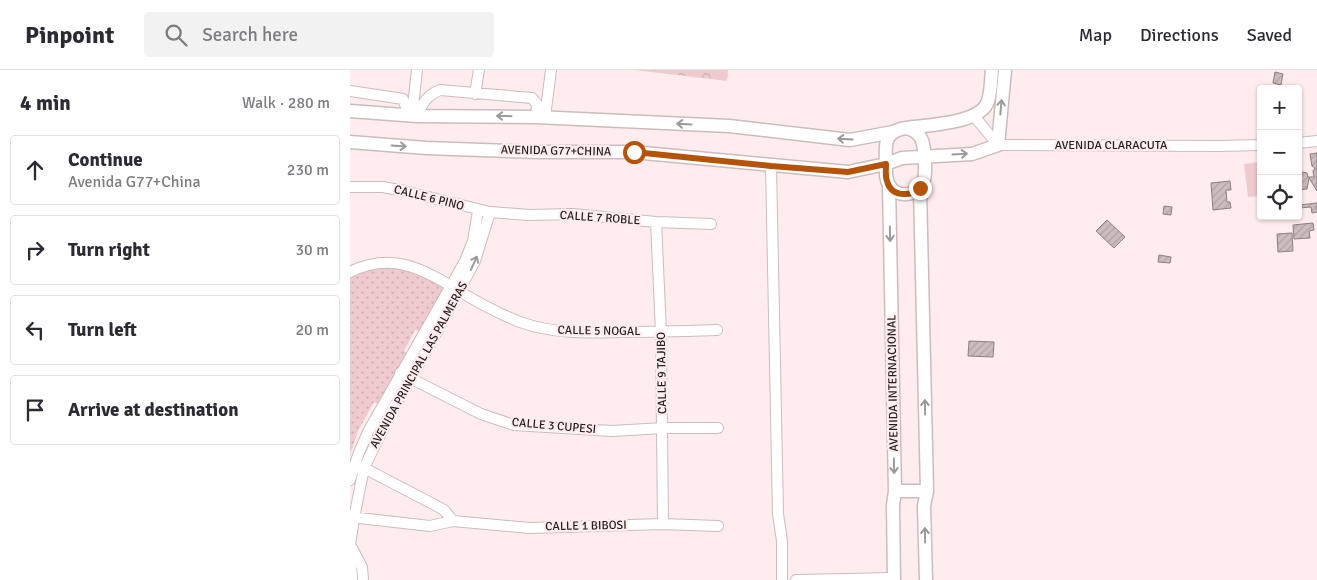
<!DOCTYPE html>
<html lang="en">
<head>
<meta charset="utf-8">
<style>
  :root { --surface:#fff; --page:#f2f2f3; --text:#2b2b33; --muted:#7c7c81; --line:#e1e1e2 }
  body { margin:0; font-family:Signika,sans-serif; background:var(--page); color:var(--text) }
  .controls { position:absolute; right:15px; top:15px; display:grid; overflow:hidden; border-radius:5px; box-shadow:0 1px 4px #0004 }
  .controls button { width:45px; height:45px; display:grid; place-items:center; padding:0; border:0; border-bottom:1px solid var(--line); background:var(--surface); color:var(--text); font:25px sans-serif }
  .stop { position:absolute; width:15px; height:15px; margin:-11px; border:4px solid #b45309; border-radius:50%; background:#fff }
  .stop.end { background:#b45309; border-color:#fff; box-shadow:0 1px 5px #0008 }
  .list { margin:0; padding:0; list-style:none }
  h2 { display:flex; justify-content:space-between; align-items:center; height:65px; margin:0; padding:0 20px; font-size:21px }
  h2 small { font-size:16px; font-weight:400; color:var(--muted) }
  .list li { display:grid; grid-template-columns:32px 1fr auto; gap:15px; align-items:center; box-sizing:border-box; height:70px; margin:0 10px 10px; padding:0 10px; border:1px solid var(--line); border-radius:5px }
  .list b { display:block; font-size:19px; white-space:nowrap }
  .list p { margin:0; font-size:16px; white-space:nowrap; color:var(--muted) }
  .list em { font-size:16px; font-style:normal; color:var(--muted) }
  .icon { flex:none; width:28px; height:28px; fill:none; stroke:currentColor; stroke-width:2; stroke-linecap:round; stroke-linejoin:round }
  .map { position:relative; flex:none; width:967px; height:510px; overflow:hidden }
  header { display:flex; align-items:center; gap:30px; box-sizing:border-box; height:70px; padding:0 25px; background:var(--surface); border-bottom:1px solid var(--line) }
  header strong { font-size:24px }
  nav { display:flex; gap:28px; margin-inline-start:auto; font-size:18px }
  .search { width:350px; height:45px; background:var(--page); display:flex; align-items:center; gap:12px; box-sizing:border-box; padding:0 18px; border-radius:5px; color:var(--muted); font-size:19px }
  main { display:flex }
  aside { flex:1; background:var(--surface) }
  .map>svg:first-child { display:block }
  .grass { fill:url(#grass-dots) }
  .forest { fill:url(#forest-crowns) }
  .green { fill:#efcace }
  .building { fill:url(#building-hatch); stroke:#8e7e80 }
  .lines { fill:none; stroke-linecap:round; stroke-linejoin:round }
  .minor-casing { stroke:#cdbcbe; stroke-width:12 }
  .major-casing { stroke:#cdbcbe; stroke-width:15 }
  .minor { stroke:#fff; stroke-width:10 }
  .major { stroke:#fff; stroke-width:12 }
  .oneway { stroke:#9c9a9a }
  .route { stroke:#b45309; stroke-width:6 }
  .labels { text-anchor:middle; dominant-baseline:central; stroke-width:4.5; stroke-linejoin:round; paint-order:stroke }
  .street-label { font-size:12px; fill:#241e1e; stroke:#feecee }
</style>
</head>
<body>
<header>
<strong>Pinpoint</strong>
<div class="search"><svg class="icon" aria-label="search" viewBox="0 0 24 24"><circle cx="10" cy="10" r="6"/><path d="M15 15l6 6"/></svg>Search here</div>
<nav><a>Map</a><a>Directions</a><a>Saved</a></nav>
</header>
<main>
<aside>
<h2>4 min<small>Walk · 280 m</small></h2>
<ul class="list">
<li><svg class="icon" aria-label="ahead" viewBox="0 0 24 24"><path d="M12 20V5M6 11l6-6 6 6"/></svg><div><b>Continue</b><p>Avenida G77+China</p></div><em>230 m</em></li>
<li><svg class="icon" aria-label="right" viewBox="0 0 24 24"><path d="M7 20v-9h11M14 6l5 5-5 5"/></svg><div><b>Turn right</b></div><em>30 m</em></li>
<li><svg class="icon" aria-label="left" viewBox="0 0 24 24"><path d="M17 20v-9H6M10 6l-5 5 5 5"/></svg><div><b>Turn left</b></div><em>20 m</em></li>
<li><svg class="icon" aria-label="arrive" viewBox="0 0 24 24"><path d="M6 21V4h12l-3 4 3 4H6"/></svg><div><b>Arrive at destination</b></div></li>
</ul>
</aside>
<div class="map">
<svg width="967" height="510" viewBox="0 0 967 510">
  <defs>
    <pattern id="grass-dots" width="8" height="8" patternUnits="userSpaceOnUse" patternTransform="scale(1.25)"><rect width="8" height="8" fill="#efcace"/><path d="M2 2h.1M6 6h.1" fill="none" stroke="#cdadb0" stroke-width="1.8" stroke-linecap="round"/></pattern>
    <pattern id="forest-crowns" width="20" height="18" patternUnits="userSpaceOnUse" patternTransform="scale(1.25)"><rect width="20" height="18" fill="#efcace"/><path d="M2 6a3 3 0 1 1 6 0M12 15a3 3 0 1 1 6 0" fill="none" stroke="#cdadb0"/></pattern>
    <pattern id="building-hatch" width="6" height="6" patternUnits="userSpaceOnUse" patternTransform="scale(1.25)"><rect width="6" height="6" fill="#cdbcbe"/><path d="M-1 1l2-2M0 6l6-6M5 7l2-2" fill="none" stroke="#b0a1a3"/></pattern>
  </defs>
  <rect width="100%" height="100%" fill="#feecee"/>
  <path class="grass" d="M38,195L66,200L93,215V221L70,262L65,260L54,281L58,284L30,335L24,332L8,361L0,385V206L13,199Z"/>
  <path class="forest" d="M285,0H378L377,11Z"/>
  <path class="green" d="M911,92V126L898,127L894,94Z"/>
  <path class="building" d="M925,2L933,4L931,15L923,13Z
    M967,83V121L959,108L957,119L948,120V101L957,103L958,107H964L963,101L965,98L962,96L960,84Z
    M880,111L881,120H876L877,132H880L881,138L863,140L861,113Z
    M948,127L949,135L967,133V142L962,143L961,137L949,138L950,145H948Z
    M814,136L822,137L821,145L813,144Z
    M757,150L775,167L764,178L746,161Z
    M963,153L964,160L959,161L960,168L944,169L943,155Z
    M942,163L943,181L928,182L927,164Z
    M809,185L821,187L820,193L808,192Z
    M619,271L644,272L643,287L618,286Z"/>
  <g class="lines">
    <g class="minor-casing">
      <path id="minor" d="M0,21L53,29L59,45
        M125,24L129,0
        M62,45L67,0
        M67,46C72,34 77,25 90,20L182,28L187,34L186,47
        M624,46L648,75L869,76L911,75
        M195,47L201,0
        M948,73L967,71
        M421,96L428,444L432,471V510
        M0,117H33L54,121L140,142L179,145L223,144L306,152L361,154
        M306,152L311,262L313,454
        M0,202C42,181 73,199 109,221C129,233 149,244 170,252C203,264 237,263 272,262C303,262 335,261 367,260
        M50,303L131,344L164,355L262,361L313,358H368
        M9,398H14L83,434L94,440L103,451
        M0,410L8,385L18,362L115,191L123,171L128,141
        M0,447L80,456L103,451L180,458L313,454L368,456
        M2,478L12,497L13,510
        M2,510L0,475L4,448L14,398L40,344L78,278L125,191L140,142
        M446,510L544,508"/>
    </g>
    <g class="major-casing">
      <path id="major" d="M0,41L67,46L186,47L379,56L500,70L543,62
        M556,58C574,62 574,75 575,91C575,98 576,106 573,113C567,127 546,128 539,115C535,109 536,100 536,92C535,75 534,61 556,58Z
        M556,58C577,55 631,54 638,31C641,22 641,10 642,0
        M0,72L76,78L189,82H283L498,102L536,94L552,88L622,84L648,75L655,0
        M539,115L545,421L543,435L544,510
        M570,118L577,421L574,436L576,510
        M545,421H577"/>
    </g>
    <use href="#minor" class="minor"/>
    <use href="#major" class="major"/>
  </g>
  <defs><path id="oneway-shaft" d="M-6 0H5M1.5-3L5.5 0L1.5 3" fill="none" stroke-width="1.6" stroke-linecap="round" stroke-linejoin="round" transform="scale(1.25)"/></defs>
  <g class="oneway">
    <use href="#oneway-shaft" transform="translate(651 37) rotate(-85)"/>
    <use href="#oneway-shaft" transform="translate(154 46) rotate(-179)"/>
    <use href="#oneway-shaft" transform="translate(334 54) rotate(-177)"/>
    <use href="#oneway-shaft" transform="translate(495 69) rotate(-177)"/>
    <use href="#oneway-shaft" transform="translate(49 76) rotate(4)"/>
    <use href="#oneway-shaft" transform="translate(610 84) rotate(-3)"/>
    <use href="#oneway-shaft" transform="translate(540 164) rotate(89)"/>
    <use href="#oneway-shaft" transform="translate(124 193) rotate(-66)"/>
    <use href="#oneway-shaft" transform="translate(575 337) rotate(-91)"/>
    <use href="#oneway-shaft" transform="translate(544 396) rotate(89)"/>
    <use href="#oneway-shaft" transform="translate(575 465) rotate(-91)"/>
  </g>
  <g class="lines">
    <path class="route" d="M284,82L421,96L498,102L536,94C536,100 535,106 537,111C541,127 560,127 570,118"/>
  </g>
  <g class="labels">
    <g class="street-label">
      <text x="761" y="75">AVENIDA CLARACUTA</text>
      <text transform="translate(206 81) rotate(1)">AVENIDA G77+CHINA</text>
      <text transform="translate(79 128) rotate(14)">CALLE 6 PINO</text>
      <text transform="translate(250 148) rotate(4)">CALLE 7 ROBLE</text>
      <text transform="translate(249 261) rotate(1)">CALLE 5 NOGAL</text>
      <text transform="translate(69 295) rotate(-61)">AVENIDA PRINCIPAL LAS PALMERAS</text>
      <text transform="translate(312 303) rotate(-91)">CALLE 9 TAJIBO</text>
      <text transform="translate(543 313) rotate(-91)">AVENIDA INTERNACIONAL</text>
      <text transform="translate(204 356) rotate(5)">CALLE 3 CUPESI</text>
      <text transform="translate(236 456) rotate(-1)">CALLE 1 BIBOSI</text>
    </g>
  </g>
</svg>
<div class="controls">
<button>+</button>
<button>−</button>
<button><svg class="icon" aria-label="locate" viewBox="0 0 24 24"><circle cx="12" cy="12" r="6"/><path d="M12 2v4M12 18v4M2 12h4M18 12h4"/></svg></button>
</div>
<div class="stop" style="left:284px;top:82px"></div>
<div class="stop end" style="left:570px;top:118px"></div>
</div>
</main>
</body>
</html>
